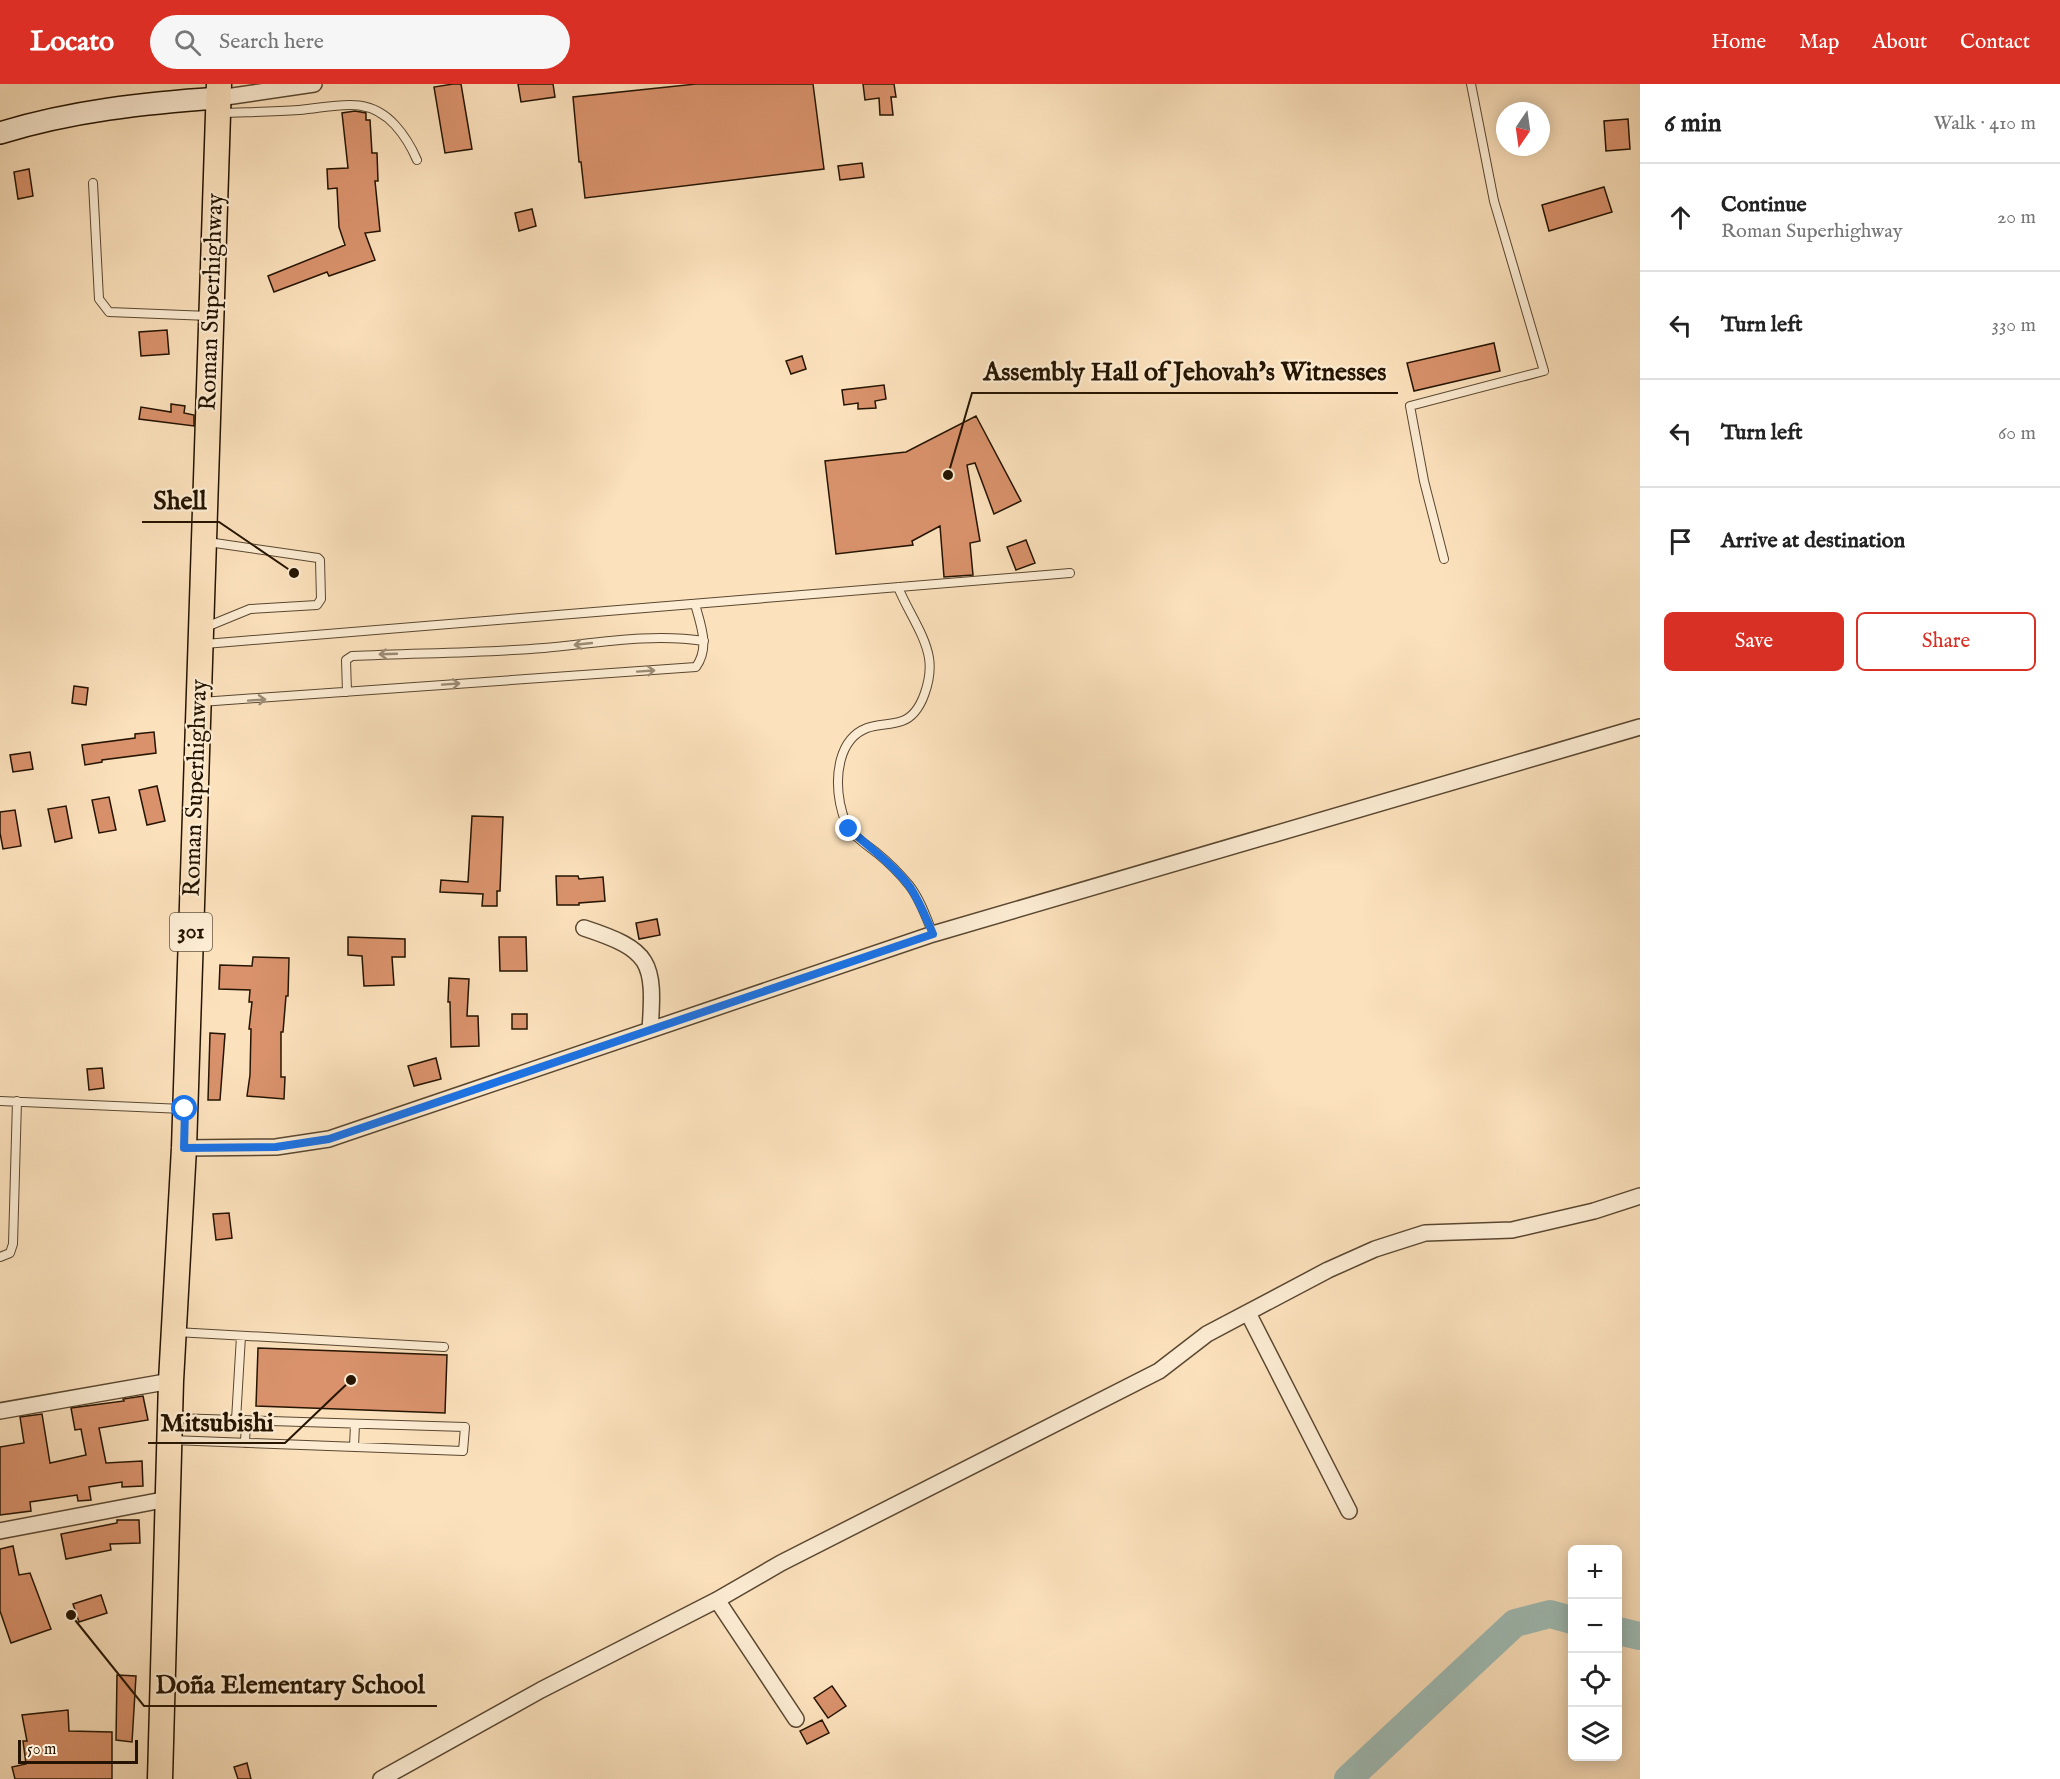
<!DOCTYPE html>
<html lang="en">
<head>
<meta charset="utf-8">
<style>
  :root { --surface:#fff; --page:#f6f6f6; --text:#222; --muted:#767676; --line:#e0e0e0; --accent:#d93025 }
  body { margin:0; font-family:"IM FELL English",serif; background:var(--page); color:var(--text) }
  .controls { position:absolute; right:18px; bottom:18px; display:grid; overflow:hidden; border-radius:9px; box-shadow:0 3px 15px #0003 }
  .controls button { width:54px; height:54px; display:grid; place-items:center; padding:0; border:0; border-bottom:2px solid var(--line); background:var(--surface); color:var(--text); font:30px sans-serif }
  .compass { position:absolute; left:1496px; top:18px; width:54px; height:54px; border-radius:50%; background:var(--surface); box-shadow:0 3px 15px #0003; rotate:193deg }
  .scale { position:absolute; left:18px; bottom:15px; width:120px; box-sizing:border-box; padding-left:6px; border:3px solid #251401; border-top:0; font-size:16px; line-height:21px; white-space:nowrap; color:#251401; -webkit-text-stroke:4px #fcecd3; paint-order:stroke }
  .stop { position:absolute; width:18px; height:18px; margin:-14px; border:4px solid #1a73e8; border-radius:50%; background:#fff }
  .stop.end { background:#1a73e8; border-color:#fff; box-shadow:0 2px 6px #0008 }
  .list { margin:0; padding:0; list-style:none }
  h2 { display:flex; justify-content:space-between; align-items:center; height:78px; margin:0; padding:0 24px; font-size:26px }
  h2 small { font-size:20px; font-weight:400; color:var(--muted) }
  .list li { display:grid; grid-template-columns:39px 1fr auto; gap:18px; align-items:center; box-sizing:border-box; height:108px; padding:0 24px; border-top:2px solid var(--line) }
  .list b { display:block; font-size:22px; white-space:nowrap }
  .list p { margin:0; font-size:20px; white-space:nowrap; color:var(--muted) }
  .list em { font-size:20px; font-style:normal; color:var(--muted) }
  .actions { display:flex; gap:12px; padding:18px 24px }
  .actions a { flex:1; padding:14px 0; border:2px solid var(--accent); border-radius:9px; text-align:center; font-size:21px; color:var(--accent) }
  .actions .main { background:var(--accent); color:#fff }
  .icon { flex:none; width:33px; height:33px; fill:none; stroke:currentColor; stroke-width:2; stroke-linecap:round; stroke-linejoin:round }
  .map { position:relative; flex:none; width:1640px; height:1695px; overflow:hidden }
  header { display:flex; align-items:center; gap:36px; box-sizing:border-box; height:84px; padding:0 30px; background:var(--accent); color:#fff }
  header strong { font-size:28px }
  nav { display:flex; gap:33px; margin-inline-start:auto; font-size:21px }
  .search { width:420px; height:54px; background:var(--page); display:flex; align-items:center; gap:15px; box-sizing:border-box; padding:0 21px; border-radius:33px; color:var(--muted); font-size:22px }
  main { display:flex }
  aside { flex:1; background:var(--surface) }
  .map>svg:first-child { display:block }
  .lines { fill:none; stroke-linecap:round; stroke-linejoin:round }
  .river { stroke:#9fbcb5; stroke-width:28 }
  .building { fill:#d9926c; stroke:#251401; stroke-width:1.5 }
  .lane-casing { stroke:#5a4730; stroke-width:10 }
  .street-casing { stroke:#5a4730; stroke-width:18 }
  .secondary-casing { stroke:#251401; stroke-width:24 }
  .primary-casing { stroke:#251401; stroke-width:27 }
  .lane { stroke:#fcecd3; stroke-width:8 }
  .street { stroke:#fcecd3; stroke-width:15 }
  .secondary { stroke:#fcecd3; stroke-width:21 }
  .primary { stroke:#fbe1bc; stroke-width:24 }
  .oneway { stroke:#9b8b74 }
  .route { stroke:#1a73e8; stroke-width:8 }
  .labels { text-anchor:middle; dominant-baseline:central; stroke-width:4.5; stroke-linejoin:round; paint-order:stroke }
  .shield { fill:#fcecd3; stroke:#665540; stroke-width:1.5 }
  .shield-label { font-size:22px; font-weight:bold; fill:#251401 }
  .street-label { font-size:24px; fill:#251401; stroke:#fcecd3 }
  .leader { fill:none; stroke:#251401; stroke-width:2 }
  .callout-dot { fill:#251401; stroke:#fcecd3; stroke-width:2 }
  .callout-label { font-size:26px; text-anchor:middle; font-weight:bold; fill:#251401; stroke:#fcecd3; stroke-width:4.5; stroke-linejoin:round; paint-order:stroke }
</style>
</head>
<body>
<header>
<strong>Locato</strong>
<div class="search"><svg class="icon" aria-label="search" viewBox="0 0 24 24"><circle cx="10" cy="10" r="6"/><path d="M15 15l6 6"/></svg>Search here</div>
<nav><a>Home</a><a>Map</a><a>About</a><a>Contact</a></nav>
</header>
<main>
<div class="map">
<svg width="1640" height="1695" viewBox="0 0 1640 1695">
  <rect width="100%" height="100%" fill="#fbe1bc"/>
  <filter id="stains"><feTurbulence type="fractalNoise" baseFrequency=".00333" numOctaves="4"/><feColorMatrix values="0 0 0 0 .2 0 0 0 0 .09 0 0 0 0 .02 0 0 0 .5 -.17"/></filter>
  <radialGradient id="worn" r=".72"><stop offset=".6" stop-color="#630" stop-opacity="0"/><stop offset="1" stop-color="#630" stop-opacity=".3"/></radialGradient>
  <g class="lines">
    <path class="river" d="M1618,1547L1640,1552
      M1348,1695L1515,1539L1550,1530L1572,1536"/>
  </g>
  <path class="building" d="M453,0H461L472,65L445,69L434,3Z
    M518,0H553L555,13L521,18Z
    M696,0H813L824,85L585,114L581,78H579L573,13Z
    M863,0H894L896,13H891L893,31H880L879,14L865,16Z
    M355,27L366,29V36H370L372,69H377L378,97H375L380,147L365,149L375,176L329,192L327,188L274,208L268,192L345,161L339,143L337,104L328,105L327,85L348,84L342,29Z
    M1628,35L1630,65L1606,67L1604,37Z
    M862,79L864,93L840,96L838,82Z
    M29,85L33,112L18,115L14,88Z
    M1604,103L1612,128L1549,147L1542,121Z
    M532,125L536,142L519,147L515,129Z
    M167,246L169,270L141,272L139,248Z
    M1494,259L1500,287L1414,307L1407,279Z
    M802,272L806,285L791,290L786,277Z
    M884,301L886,315L875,317L876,324L858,325V319L844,321L842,306Z
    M171,320L185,322L184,329L194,331V342L139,335L141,323L171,328Z
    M976,332L1021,417L994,430L975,379L967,381L980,457L970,459L973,491L944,493L940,442L912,457L913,461L836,470L825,377L906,368Z
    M1026,456L1035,479L1016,486L1007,463Z
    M74,602L88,604L86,621L72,619Z
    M154,648L156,669L102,676V678L85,681L82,661L135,654V650Z
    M30,668L33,685L13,688L10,671Z
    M157,702L165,737L147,741L139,706Z
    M109,713L116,746L99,749L92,716Z
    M66,722L72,754L55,758L48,725Z
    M15,726L21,762L3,765L0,749V728Z
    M472,732L503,733L500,807H497V822H482L483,810L440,808L441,796L468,798Z
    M556,792H578L579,795L603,793L605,817L579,819V821H557Z
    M657,835L660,851L639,855L636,839Z
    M348,853L405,855V873H392L394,901L364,902L362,872L348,871Z
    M499,853H526L527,887H500Z
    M253,873L289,874L288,912H286L283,948H281V993H285L284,1015L247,1012L250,991L251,945H249L252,918H249L250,906L219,905L220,881L252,882Z
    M449,894L469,895L467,932H478L479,962L451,963L450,918H448Z
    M512,930H527V945H512Z
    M210,949L225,950L220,1016H208Z
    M436,974L441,995L414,1002L408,982Z
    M102,984L104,1004L89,1006L87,985Z
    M229,1129L232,1154L216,1156L213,1130Z
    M258,1264L447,1271L445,1329L256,1322Z
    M143,1312L148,1336L99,1344L106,1379L142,1377L143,1402L122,1403V1398L89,1403L91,1416L78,1417L77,1411L30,1418L31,1427L0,1431V1363L24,1359L20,1333L42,1330L50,1379L86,1371L81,1345L75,1346L71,1324L124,1317L123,1315Z
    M117,1436H139L140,1459L110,1460L111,1466L66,1475L61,1450L117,1439Z
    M13,1462L19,1491L30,1489L51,1545L11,1559L0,1527V1465Z
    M101,1511L107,1529L79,1538L73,1520Z
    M117,1591L136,1592L132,1658L116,1656Z
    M832,1602L846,1622L828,1634L814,1614Z
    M68,1626L69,1647L112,1648V1695H15L12,1683L26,1680L23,1657H27L22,1631Z
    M822,1636L829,1649L807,1660L800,1647Z
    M247,1679L251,1695H238L234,1683Z"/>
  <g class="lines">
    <g class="lane-casing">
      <path id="lane" d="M220,29C246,28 273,28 299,26C335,23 367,10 395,41C405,52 411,62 417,76
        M93,99L99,215L109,228L209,232
        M1444,475L1424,397L1410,322L1544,287L1494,117L1471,0
        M898,503C907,526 925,550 929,574C932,593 923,630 902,637C891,641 878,640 867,644C838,655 835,693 840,719C842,728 844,738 849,745C856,754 868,762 877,769C888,778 900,790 909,801C920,815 926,833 933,850
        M206,543L250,525L317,521L321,515L320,476L318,474L208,458
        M205,560L1070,489
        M347,608L346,576L352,572C416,569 481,569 544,564C597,559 652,549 704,557
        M201,618L696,583C710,563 701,542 695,520
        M0,1017L183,1025
        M0,1173L10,1169L13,1160L17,1017
        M176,1248L444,1263
        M236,1336L241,1252
        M171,1356L463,1367L465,1343L172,1334
        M245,1359L246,1336
        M354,1363L355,1340"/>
    </g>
    <g class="street-casing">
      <path id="street" d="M219,14L314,0
        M584,844C651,866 655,877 650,946
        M184,1064L276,1063L329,1055L933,850L1640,643
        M1248,1229L1349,1427
        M0,1327L171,1297
        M0,1447L168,1415
        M717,1516L796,1635
        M381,1695L541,1606L717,1516L781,1479L1159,1287L1207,1250L1328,1186L1375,1165L1425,1149L1512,1146L1594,1127L1640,1112"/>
    </g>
    <g class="secondary-casing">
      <path id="secondary" d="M0,49C71,27 145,19 219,14"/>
    </g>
    <g class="primary-casing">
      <path id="primary" d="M160,1695L171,1297L184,1064L219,0"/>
    </g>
    <use href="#lane" class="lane"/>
    <use href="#street" class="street"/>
    <use href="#secondary" class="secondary"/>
    <use href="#primary" class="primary"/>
  </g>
  <defs><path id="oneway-shaft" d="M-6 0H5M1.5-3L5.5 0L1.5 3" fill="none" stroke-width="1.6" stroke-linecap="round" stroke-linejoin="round" transform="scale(1.5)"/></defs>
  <g class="oneway">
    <use href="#oneway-shaft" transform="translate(583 560) rotate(174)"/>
    <use href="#oneway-shaft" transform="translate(388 570) rotate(178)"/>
    <use href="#oneway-shaft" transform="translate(646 587) rotate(-4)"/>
    <use href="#oneway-shaft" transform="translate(451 600) rotate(-4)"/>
    <use href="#oneway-shaft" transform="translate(257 616) rotate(-4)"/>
  </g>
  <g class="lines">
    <path class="route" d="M185,1025L184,1064L276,1063L329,1055L933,850C926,834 920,818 910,803C894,781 869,763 849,745"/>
  </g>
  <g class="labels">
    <rect class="shield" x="170" y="829" width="42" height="38" rx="4.5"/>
    <g class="shield-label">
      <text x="191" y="848">301</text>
    </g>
    <g class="street-label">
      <text transform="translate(212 218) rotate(-88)">Roman Superhighway</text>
      <text transform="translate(196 704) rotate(-88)">Roman Superhighway</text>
    </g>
  </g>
  <path class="leader" d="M948 391L972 309H1398M294 489L219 438H142M351 1296L285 1359H148M71 1531L144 1622H437"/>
  <g class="callout-dot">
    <circle cx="948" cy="391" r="6"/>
    <circle cx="294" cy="489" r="6"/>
    <circle cx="351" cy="1296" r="6"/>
    <circle cx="71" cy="1531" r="6"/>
  </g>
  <g class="callout-label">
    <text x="1185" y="296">Assembly Hall of Jehovah's Witnesses</text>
    <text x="180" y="425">Shell</text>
    <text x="217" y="1347">Mitsubishi</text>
    <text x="290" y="1609">Doña Elementary School</text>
  </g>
  <rect width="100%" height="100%" filter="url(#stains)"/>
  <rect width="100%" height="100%" fill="url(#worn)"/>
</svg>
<div class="controls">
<button>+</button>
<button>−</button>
<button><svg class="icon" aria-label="locate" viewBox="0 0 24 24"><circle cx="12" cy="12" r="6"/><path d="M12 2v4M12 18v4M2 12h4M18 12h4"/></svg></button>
<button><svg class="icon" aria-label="layers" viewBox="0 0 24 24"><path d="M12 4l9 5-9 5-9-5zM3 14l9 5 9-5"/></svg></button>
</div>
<svg class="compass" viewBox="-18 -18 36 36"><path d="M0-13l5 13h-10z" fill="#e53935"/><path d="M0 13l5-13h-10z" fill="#767676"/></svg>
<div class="scale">50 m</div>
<div class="stop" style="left:185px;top:1025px"></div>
<div class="stop end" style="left:849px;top:745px"></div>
</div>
<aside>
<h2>6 min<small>Walk · 410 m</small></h2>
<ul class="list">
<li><svg class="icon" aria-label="ahead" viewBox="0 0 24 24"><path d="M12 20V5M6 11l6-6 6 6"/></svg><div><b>Continue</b><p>Roman Superhighway</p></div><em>20 m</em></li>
<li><svg class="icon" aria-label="left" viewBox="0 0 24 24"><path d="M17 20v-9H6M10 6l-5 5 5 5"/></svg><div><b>Turn left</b></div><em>330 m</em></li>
<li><svg class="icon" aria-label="left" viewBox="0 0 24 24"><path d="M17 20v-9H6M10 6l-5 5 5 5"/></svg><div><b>Turn left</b></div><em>60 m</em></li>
<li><svg class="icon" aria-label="arrive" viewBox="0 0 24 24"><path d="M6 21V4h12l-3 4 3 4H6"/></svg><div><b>Arrive at destination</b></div></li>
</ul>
<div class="actions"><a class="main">Save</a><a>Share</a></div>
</aside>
</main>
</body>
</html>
